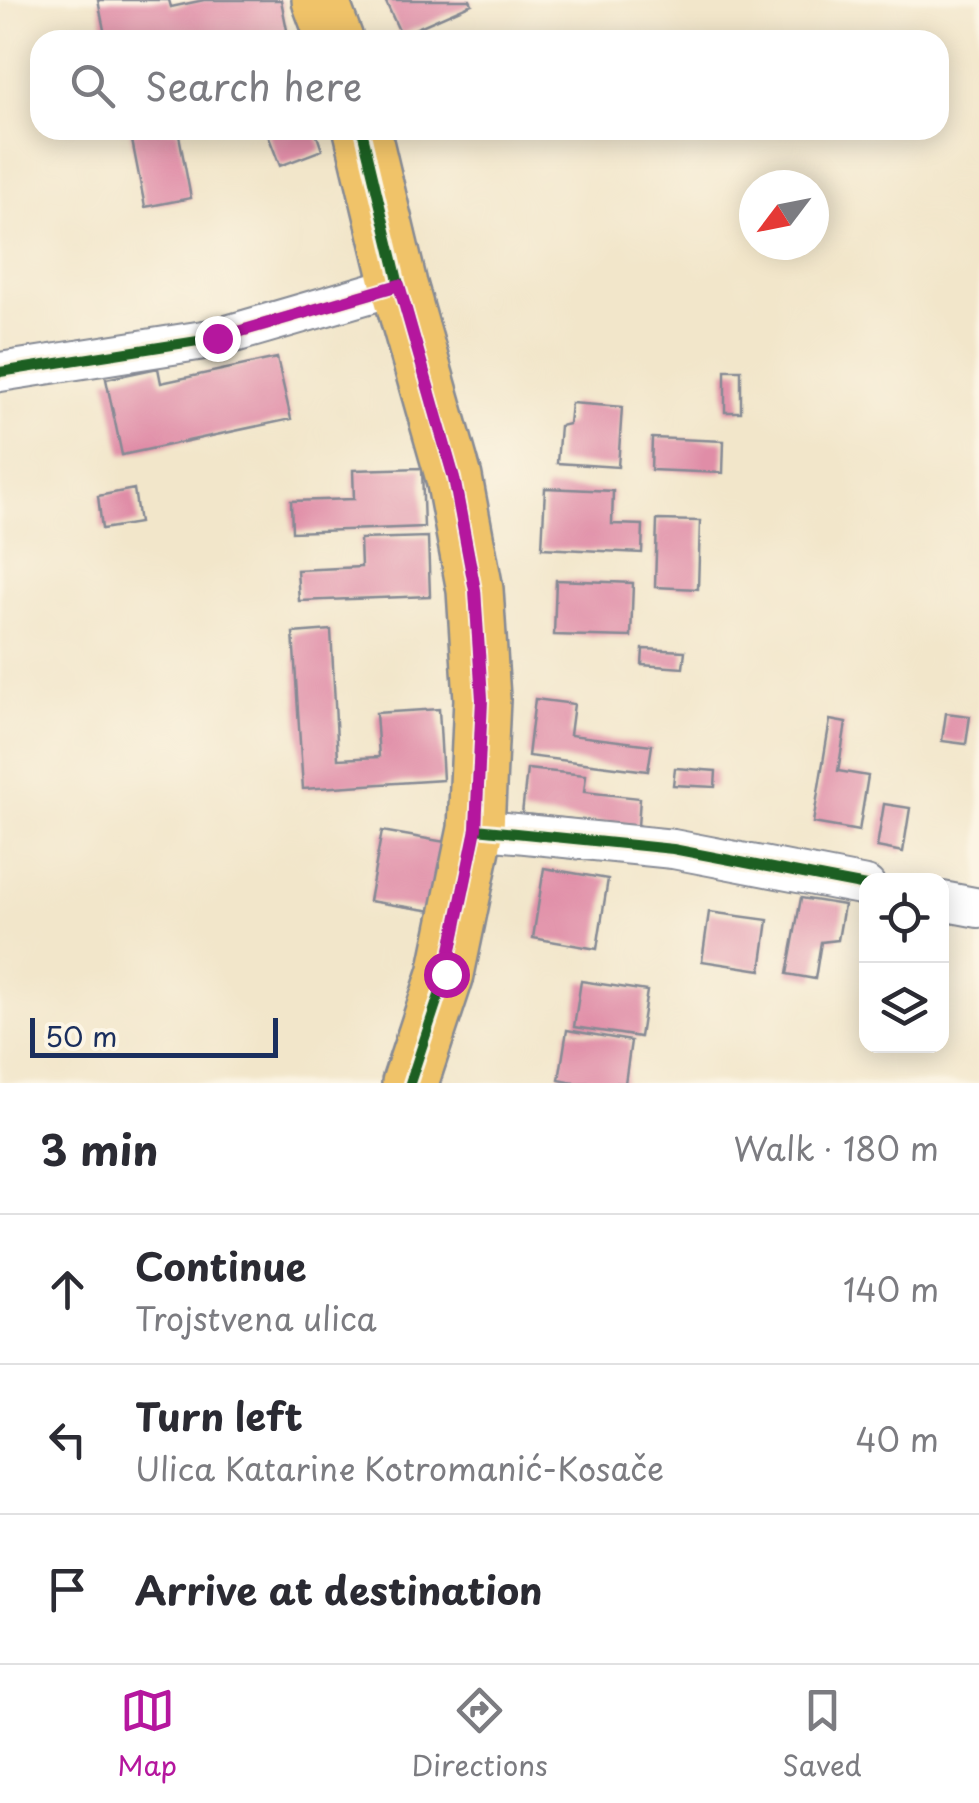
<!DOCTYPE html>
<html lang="en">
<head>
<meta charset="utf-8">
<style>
  :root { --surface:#fff; --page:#f2f2f3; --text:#2b2b33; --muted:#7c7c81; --line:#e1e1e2; --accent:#b5179e }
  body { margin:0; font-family:"Playpen Sans",sans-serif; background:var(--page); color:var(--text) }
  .controls { position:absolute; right:30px; bottom:30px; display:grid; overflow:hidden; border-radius:20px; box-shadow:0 5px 25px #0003 }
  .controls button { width:90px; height:90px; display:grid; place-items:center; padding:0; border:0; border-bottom:2px solid var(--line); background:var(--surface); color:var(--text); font:50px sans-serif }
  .compass { position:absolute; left:739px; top:170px; width:90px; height:90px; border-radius:50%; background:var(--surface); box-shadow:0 5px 25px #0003; rotate:238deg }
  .scale { position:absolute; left:30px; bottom:25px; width:248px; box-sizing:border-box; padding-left:10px; border:5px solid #1b2f5e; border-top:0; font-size:28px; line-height:35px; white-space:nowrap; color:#1b2f5e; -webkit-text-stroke:8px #fcf5e5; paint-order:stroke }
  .stop { position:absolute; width:30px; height:30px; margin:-22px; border:8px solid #b5179e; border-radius:50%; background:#fff }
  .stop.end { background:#b5179e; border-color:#fff; box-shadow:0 2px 10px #0008 }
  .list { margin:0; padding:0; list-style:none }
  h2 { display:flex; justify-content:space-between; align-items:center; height:130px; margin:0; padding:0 40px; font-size:42px }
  h2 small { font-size:32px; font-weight:400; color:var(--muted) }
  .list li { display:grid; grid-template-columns:65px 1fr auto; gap:30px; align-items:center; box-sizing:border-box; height:150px; padding:0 40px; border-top:2px solid var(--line) }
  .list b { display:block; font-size:38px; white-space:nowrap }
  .list p { margin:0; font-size:32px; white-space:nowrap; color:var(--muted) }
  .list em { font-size:32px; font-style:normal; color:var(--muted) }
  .icon { flex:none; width:55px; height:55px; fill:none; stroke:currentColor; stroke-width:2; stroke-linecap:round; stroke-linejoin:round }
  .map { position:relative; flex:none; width:979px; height:1083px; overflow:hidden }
  .search { position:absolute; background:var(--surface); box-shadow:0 5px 25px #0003; left:30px; right:30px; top:30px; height:110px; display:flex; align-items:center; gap:25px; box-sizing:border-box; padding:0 35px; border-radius:30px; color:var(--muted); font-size:38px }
  .sheet { height:580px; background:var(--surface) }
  nav { display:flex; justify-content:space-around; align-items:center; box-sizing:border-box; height:140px; border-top:2px solid var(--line); background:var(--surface); font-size:28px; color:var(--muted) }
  nav a { display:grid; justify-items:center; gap:5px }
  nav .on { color:var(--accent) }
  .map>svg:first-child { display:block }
  .building { fill:#e08da7 }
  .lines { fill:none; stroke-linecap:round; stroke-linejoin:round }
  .minor-casing { stroke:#868a94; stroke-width:42 }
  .primary-casing { stroke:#868a94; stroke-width:60 }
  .minor { stroke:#fff; stroke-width:38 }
  .primary { stroke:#f0c369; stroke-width:55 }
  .cycleway-casing { stroke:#fcf5e5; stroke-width:16 }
  .cycleway { stroke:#1b5e20; stroke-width:10 }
  .route { stroke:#b5179e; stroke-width:12 }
</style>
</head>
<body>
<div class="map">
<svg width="979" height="1083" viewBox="0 0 979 1083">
  <rect width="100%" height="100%" fill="#fcf5e5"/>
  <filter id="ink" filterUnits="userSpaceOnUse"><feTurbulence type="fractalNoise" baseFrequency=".01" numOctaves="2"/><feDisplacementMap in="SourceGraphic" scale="20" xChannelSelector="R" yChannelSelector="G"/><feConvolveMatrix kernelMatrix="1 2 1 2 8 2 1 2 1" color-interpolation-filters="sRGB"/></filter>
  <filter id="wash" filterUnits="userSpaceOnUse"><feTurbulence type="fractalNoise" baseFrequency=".0048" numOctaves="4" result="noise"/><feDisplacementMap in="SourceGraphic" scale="40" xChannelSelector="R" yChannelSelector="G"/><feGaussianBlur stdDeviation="2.25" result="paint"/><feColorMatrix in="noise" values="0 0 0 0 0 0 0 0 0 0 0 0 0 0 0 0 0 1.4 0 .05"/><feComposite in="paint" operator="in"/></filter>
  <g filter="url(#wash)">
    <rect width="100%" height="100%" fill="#f2e6ca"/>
    <g id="blocks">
      <path class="building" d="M98,0H169L171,7L204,0H281L288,35L263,40H163L162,35L137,40H106Z
        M385,0H470L472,4L401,35Z
        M130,130H178L191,198L145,207Z
        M266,130H315L322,150L280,166Z
        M277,358L291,419L122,455L106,379L158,368L161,383Z
        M725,370H741V412H725Z
        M571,403L622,407L618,467L557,463L560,426L569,424Z
        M652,438L724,441L723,473L651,470Z
        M422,468L424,527L292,532L291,501L354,499L353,470Z
        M545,488L613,491L612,524L643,525L642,553L542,548Z
        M134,489L139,523L102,529L98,496Z
        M657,520L700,521L698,589L655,587Z
        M428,537L430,596L299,601L297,570L361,567L360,539Z
        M556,580L633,583L631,637L554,635Z
        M331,630L338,759L379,757L376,713L439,709L443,780L303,789L293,633Z
        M643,649L685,651L683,668L642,665Z
        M535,699L574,704L570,735L652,745L648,771L528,756Z
        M946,713L970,716L966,744L942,741Z
        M830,720L846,723L838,771L868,776L859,831L813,823Z
        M675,768L716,771L715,787L673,785Z
        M527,769L586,775L584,792L640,798L638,826L522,814Z
        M884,804L910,808L903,852L877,847Z
        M382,831L445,842L433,911L369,901Z
        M544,868L608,879L597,949L533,938Z
        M801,898L844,905L838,940L821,942L815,979L787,974Z
        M709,912L768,920L761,970L702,961Z
        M581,981L647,991L640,1037L574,1027Z
        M567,1030L631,1041L625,1083H574L559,1080Z"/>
    </g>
  </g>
  <g filter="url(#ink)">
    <use href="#blocks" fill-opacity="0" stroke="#868a94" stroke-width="2.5"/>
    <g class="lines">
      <g class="minor-casing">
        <path id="minor" d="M0,372L217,338L399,285
          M476,829L673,849L866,886
          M942,901L979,908"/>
      </g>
      <g class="primary-casing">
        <path id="primary" d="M320,0L335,40
          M362,130L399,285L454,478L475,590L482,699L476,829L446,974L410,1083"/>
      </g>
      <use href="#minor" class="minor"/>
      <use href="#primary" class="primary"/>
      <g class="cycleway-casing">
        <path id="cycleway" d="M362,130L399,285L454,478L475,590L482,699L476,829L446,974L410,1083
          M0,372L217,338L399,285
          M476,829L673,849L866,886"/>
      </g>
      <use href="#cycleway" class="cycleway"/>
    </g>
  </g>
  <g class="lines" filter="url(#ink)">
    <path class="route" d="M217,338L399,285L454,478L475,590L482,699L476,829L446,974"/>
  </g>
</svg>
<div class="controls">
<button><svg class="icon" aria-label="locate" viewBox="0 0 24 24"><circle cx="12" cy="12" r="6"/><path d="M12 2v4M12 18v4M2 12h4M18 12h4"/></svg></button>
<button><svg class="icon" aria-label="layers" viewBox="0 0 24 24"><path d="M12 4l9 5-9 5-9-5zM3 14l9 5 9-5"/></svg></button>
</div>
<svg class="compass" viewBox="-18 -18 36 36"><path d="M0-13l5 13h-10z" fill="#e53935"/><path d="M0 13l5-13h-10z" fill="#7c7c81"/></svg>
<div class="scale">50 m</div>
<div class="stop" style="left:446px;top:974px"></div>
<div class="stop end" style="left:217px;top:338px"></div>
<div class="search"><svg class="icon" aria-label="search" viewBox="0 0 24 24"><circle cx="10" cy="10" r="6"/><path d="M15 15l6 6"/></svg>Search here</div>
</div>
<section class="sheet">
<h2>3 min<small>Walk · 180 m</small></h2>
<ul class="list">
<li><svg class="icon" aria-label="ahead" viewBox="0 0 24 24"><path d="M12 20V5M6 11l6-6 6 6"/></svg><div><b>Continue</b><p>Trojstvena ulica</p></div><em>140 m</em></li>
<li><svg class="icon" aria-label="left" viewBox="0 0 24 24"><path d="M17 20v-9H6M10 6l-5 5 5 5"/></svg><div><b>Turn left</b><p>Ulica Katarine Kotromanić-Kosače</p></div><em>40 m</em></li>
<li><svg class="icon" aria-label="arrive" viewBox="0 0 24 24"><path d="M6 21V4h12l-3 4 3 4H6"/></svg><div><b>Arrive at destination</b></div></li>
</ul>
</section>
<nav>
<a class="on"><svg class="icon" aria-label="map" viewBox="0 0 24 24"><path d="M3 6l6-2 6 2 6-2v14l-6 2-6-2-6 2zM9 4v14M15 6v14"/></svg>Map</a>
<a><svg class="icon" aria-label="directions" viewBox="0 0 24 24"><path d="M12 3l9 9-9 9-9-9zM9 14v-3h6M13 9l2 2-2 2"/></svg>Directions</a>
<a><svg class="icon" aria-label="saved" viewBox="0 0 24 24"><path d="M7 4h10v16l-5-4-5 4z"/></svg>Saved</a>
</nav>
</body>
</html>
